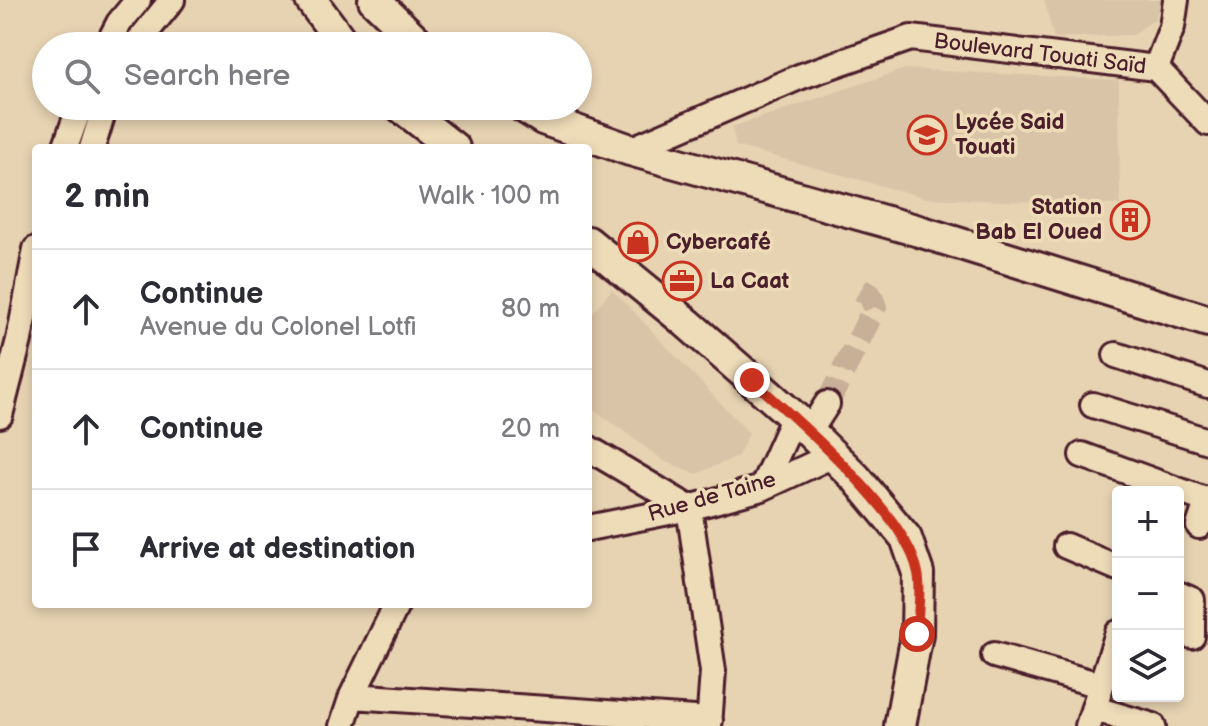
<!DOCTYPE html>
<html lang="en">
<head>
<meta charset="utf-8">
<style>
  :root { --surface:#fff; --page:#f2f2f3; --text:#2b2b33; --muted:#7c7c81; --line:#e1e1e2 }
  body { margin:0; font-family:"Balsamiq Sans",sans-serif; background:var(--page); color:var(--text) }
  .controls { position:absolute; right:24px; bottom:24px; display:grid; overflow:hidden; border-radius:8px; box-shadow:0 4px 12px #0003 }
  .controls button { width:72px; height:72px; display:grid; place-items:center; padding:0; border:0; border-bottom:2px solid var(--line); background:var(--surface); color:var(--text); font:40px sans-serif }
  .stop { position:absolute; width:24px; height:24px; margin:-18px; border:6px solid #c8321e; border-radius:50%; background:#fff }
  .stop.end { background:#c8321e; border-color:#fff; box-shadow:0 2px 8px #0008 }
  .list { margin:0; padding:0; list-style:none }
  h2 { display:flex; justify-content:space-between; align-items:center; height:104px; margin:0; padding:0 32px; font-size:34px }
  h2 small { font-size:26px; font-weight:400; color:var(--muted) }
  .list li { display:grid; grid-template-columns:52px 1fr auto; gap:24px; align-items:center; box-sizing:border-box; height:120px; padding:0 32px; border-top:2px solid var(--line) }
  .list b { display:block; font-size:30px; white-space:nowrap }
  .list p { margin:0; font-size:26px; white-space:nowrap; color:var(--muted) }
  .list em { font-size:26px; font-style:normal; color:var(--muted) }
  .icon { flex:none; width:44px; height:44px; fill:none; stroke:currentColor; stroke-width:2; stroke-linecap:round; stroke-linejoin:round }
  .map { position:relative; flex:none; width:1208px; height:726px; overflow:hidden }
  .search { position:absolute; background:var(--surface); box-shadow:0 4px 12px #0003; left:32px; top:32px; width:560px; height:88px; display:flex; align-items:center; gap:20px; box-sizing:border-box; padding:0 28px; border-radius:44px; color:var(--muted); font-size:30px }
  .panel { position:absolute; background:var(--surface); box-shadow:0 4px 12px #0003; left:32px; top:144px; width:560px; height:464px; border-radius:8px }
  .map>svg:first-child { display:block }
  .built { fill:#dac4a7 }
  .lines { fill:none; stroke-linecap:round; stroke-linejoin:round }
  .minor-tunnel { stroke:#c8af97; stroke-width:24; stroke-dasharray:24 12; stroke-linecap:butt }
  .minor-casing { stroke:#4a1f2b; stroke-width:30 }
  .major-casing { stroke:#4a1f2b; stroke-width:36 }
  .minor { stroke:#eedbb8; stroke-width:24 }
  .major { stroke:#eedbb8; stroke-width:30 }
  .route { stroke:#c8321e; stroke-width:10 }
  .labels { text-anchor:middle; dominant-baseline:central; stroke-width:7; stroke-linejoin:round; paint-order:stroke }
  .street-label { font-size:22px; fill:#4a1f2b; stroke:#eedbb8 }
  .poi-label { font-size:22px; font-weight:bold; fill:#4a1f2b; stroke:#eedbb8; text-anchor:start }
</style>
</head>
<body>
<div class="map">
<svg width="1208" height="726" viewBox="0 0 1208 726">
  <rect width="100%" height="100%" fill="#e7d3b2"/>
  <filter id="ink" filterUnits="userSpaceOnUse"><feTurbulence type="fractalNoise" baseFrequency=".0125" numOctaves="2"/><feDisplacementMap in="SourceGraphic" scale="16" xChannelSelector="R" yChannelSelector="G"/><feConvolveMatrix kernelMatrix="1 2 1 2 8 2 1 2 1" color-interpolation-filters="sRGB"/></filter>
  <g filter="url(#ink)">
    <path class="built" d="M1044,0H1162L1155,19L1133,35L1054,38Z
      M905,69L1119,80L1120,205L926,198L736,146L732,127Z
      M612,289L749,433L738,456L697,474L664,461L588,405V318Z"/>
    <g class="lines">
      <path class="minor-tunnel" d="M827,404L875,307L870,295L851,283"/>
      <g class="minor-casing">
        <path id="minor" d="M107,46L119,23L138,0
          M135,46L172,0
          M1156,68L1172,27L1176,0
          M65,148L80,106
          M92,148L105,106
          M630,150L799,77L911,38L1156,68L1208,123
          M1116,355L1208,385
          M1093,405L1208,441
          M0,415L19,340L36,249
          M809,432L827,404
          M588,448L689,508L713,671L709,726
          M1082,455L1208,501
          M762,488L794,417
          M1199,526L1208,499
          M588,528L689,508L762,488L833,455
          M1066,546L1118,568
          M1178,594L1192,600V636
          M994,655L1100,685
          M352,696L710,720
          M1095,709L1153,726
          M342,726L352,696L397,604
          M1088,726L1118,633"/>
      </g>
      <g class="major-casing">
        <path id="major" d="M311,0L345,46
          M374,0L422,46
          M400,106L454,148
          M522,106L543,119L630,150L919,231L1208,321
          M588,242L687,323L794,417L856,478L906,538L918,573L917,634L900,726"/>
      </g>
      <use href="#minor" class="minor"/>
      <use href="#major" class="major"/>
    </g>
  </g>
  <g class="lines" filter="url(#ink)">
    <path class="route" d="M752,380C798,421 907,514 918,573C922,591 917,615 917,634"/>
  </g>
  <defs>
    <g id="university-ring" transform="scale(2)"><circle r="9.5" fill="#eedbb8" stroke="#c8321e" stroke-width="1.5"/><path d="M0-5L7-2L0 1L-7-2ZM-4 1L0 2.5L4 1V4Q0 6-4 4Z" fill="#c8321e"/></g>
    <g id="building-ring" transform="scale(2)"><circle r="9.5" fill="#eedbb8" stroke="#c8321e" stroke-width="1.5"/><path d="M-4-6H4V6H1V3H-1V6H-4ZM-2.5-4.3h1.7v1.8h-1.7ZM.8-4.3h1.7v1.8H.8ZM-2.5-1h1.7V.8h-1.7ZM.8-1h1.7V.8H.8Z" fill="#c8321e"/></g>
    <g id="shop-ring" transform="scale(2)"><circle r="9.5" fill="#eedbb8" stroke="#c8321e" stroke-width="1.5"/><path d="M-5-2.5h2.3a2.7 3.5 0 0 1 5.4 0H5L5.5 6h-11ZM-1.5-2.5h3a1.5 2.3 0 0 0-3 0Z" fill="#c8321e"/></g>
    <g id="office-ring" transform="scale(2)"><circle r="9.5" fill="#eedbb8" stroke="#c8321e" stroke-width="1.5"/><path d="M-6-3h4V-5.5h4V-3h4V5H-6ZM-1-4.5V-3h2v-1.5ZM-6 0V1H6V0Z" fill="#c8321e"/></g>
  </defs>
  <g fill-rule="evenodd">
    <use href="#university-ring" x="927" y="135"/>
    <use href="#building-ring" x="1130" y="220"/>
    <use href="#shop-ring" x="638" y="242"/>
    <use href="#office-ring" x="682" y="281"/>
  </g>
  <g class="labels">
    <g class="street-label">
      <text transform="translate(1040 54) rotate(7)">Boulevard Touati Saïd</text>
      <text transform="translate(712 497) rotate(-16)">Rue de Taine</text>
    </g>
    <g class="poi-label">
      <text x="955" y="122">Lycée Said<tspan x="955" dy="25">Touati</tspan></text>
      <text x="1102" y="207" text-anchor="end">Station<tspan x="1102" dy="25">Bab El Oued</tspan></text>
      <text x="666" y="242">Cybercafé</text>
      <text x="710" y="281">La Caat</text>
    </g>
  </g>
</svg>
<div class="controls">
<button>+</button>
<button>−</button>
<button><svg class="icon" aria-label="layers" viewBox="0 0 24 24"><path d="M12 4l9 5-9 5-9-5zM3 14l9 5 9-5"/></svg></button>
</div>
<div class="stop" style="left:917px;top:634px"></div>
<div class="stop end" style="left:752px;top:380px"></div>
<div class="search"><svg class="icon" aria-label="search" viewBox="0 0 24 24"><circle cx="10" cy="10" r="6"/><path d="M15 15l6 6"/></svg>Search here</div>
<section class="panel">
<h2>2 min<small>Walk · 100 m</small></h2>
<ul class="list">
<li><svg class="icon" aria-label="ahead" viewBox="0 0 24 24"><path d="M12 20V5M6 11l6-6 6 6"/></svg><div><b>Continue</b><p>Avenue du Colonel Lotfi</p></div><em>80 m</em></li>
<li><svg class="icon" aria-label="ahead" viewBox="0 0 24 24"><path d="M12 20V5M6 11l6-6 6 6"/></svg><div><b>Continue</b></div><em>20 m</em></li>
<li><svg class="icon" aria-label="arrive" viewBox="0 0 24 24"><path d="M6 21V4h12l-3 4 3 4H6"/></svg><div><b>Arrive at destination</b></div></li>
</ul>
</section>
</div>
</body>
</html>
